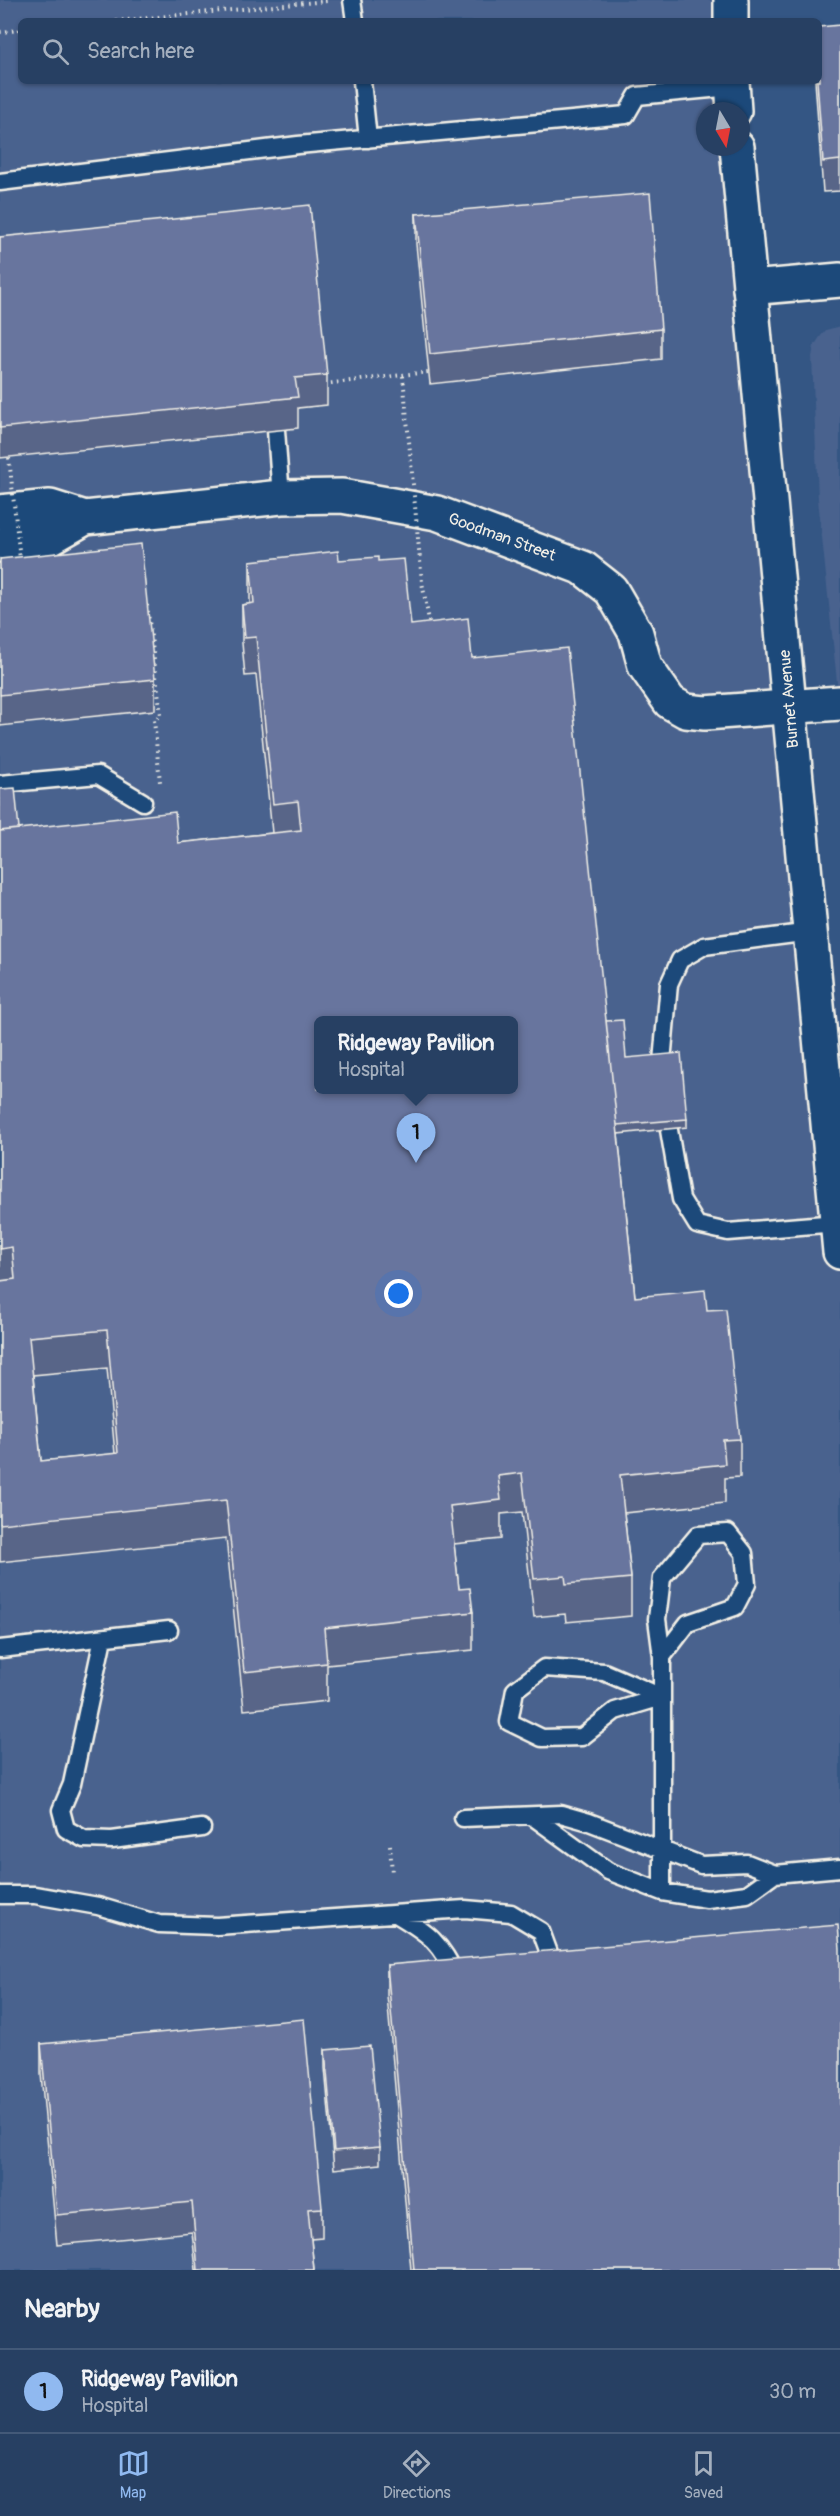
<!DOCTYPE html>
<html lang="en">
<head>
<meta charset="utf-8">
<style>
  :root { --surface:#274063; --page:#334b6c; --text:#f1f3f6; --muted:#a4afbe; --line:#435978; --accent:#90b9f0 }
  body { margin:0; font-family:Pangolin,sans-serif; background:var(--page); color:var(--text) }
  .compass { position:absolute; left:696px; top:102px; width:54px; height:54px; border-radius:50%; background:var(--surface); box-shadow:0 2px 4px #0004; rotate:170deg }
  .you { position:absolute; left:399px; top:1294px; width:21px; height:21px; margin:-15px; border:4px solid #fff; border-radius:50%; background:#1a73e8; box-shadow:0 0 0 9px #1a73e833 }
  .badge { display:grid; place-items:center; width:39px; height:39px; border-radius:50%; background:var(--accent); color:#111; font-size:20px; font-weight:700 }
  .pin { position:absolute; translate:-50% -50px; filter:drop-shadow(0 2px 3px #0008) }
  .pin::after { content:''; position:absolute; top:32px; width:21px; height:18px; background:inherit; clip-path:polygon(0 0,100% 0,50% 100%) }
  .popup { position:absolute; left:314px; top:1016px; width:204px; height:78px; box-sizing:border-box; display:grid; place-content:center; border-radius:9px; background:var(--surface); filter:drop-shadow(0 2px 4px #0005); font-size:20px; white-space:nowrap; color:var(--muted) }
  .popup b { font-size:22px; color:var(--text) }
  .popup::after { content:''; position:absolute; left:50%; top:100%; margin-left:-12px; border:12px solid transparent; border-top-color:var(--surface) }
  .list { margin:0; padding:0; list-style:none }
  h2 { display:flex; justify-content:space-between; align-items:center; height:78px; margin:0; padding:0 24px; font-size:26px }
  h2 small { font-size:20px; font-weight:400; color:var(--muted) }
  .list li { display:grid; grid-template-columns:39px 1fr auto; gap:18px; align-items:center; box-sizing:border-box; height:84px; padding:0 24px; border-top:2px solid var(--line) }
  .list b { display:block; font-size:22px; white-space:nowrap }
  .list p { margin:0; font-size:20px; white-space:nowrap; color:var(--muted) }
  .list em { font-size:20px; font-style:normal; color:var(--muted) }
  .icon { flex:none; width:33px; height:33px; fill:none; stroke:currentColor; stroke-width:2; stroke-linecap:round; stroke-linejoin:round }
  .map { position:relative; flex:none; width:840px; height:2270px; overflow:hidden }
  .search { position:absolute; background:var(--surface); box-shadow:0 2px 4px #0004; left:18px; right:18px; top:18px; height:66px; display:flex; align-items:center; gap:15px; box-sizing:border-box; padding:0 21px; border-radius:9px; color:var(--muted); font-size:22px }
  .sheet { height:162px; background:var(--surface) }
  nav { display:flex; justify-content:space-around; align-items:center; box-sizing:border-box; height:84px; border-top:2px solid var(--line); background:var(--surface); font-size:16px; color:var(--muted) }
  nav a { display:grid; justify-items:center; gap:3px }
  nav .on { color:var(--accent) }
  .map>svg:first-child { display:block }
  .built { fill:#48628e; fill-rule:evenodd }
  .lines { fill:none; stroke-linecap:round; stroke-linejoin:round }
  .service-casing { stroke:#f4f1e8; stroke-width:21 }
  .minor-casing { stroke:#f4f1e8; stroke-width:38 }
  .tertiary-casing { stroke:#f4f1e8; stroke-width:38 }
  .path { stroke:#f4f1e8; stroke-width:4; stroke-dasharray:1.5 4.5; stroke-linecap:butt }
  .service { stroke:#1f4a7a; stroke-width:16 }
  .minor { stroke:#1f4a7a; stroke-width:33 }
  .tertiary { stroke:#1f4a7a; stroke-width:33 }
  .path-bridge { stroke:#f4f1e8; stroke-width:4; stroke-dasharray:1.5 4.5; stroke-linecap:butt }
  .wall { fill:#596588; stroke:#f4f1e8; stroke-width:1.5; fill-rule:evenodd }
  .building { fill:#68759e; stroke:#f4f1e8; stroke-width:1.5; fill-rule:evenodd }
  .labels { text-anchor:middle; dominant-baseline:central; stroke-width:4.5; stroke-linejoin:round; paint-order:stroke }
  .street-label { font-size:16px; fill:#f4f1e8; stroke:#1f4a7a }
</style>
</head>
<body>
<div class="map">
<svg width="840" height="2270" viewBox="0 0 840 2270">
  <rect width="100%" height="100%" fill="#345684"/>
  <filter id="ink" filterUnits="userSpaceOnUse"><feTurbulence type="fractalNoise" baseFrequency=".0167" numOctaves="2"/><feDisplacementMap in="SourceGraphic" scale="12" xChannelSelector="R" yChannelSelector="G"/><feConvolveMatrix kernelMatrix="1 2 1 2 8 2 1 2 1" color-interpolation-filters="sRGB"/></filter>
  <g filter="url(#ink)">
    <path class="built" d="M0,0H731V21H21V81H732L734,111H705V147H737L840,1252V2270H0ZM318,1020H514V1090H318Z
      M840,326V711L818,499L812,357L814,346L820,337L826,330Z"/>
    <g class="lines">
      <g class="service-casing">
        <path id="service" d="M352,0L355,21
          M362,81L368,139
          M0,182L298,145L626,115L637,96L732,87
          M276,430L281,497
          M0,784L98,775L143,802
          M662,1062L669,984L680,960L704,946L810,932
          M669,1130L681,1199L697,1225L728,1232L837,1223
          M103,1638L72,1784L61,1810L66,1829L84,1839L112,1840L202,1828
          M0,1649L169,1630
          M662,1657L657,1619L662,1578L698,1535L728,1533L744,1553L747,1584L735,1607L688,1623L662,1657V1892
          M544,1668L604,1672L662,1697L615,1711L582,1737L542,1738L509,1722L515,1690Z
          M532,1816L608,1871L662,1892L707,1899L747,1894L775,1874
          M463,1818L561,1814L589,1822L701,1865L747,1863L775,1874L840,1868
          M0,1895H35L98,1906L159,1924L217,1926L465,1909L511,1913L541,1931L552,1961L553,1972
          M396,1914C430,1934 441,1943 458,1979"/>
      </g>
      <g class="minor-casing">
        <path id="minor" d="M750,288L840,280
          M0,512L50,507L85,518L281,497L342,496L437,513L583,568L611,590L636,633L645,666L670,702L686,711L705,713L840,703
          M0,545L48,539L85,518"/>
      </g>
      <g class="tertiary-casing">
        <path id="tertiary" d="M731,0V21
          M732,81L734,111
          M737,147L840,1252"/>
      </g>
      <path class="path" d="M116,21L327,1
        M0,32L21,30
        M325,384L428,372
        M147,605L161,715L154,720L160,782
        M390,1845L392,1873"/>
      <use href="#service" class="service"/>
      <use href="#minor" class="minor"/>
      <use href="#tertiary" class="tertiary"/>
      <path class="path-bridge" d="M403,376L422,582L430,626
        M9,458L20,559"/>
    </g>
    <path class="wall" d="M840,25V191L823,192L815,81H819Z
      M416,214L661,329V359L430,384L416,244Z
      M0,237L327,375V405L298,408V428L0,458Z
      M0,559L155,679V710L0,726Z
      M339,560L378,561L411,625L472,658L606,1021L626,1058L687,1119V1127L618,1134L635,1297L707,1310L740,1439V1477L725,1478V1503L624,1513L631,1578V1616L566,1622L565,1614L534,1617L522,1512L501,1514V1539L454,1544L459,1589L473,1612V1650L327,1665V1701L244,1710L226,1538L0,1562V789L19,829L178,843L272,833L256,675L245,676L242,643V605L250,604V561ZM107,1368L115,1454L41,1461L33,1375Z
      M387,1965L840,2270H411L387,1995Z
      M41,2044L322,2208V2238L311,2239L314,2270H196L192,2232L57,2245L41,2074Z
      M325,2050L380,2147V2164L334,2169L325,2068Z"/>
    <path class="building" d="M840,25V160L823,162L817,81H819V27Z
      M650,193L661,329L430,354L416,214Z
      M310,205L327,375L295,378L298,397L0,428V237Z
      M141,544L155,679L0,695V559Z
      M338,551L339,560L378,557V561L404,559L411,625L468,618L472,658L567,648L635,1297L705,1290L707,1310L726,1309L740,1439L723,1440L725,1464L620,1475L631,1578L566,1584L565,1576L534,1579L522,1473L498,1476L501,1500L450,1506L459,1589L470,1588L473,1612L324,1628L327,1663L244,1672L226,1500L0,1524V1281L15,1279L12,1247L0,1249V831L175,812L178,843L301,830L298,801L273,804L256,637L245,638L242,605L254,603L250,561ZM318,1020H513V1089H318ZM107,1330L118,1453L41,1461L29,1337Z
      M15,788L19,829L0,831V789Z
      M623,1020L626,1058L681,1053L687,1119L617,1125L606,1021Z
      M838,1925L840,1949V2270H414L387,1965Z
      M304,2019L322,2208L308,2209L314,2270H198L192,2202L57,2215L41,2044Z
      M370,2046L380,2147L334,2151L325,2050Z"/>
  </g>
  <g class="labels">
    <g class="street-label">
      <text transform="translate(502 537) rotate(20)">Goodman Street</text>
      <text transform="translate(789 699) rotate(-95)">Burnet Avenue</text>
    </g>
  </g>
</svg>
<svg class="compass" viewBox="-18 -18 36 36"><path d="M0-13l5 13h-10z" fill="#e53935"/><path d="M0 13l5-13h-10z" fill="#a4afbe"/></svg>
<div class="you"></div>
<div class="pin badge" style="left:416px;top:1163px">1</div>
<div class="popup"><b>Ridgeway Pavilion</b>Hospital</div>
<div class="search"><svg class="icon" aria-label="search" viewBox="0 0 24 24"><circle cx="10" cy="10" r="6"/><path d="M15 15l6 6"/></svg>Search here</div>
</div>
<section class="sheet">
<h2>Nearby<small></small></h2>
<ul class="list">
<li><span class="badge">1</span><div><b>Ridgeway Pavilion</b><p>Hospital</p></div><em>30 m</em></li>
</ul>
</section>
<nav>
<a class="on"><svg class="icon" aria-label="map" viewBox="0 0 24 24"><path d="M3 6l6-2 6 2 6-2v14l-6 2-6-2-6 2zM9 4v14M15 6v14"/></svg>Map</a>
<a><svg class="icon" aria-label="directions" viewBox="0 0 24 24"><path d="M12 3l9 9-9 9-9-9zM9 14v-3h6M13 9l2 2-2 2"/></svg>Directions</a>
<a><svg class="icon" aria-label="saved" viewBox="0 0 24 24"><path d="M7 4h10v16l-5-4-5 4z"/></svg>Saved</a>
</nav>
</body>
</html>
